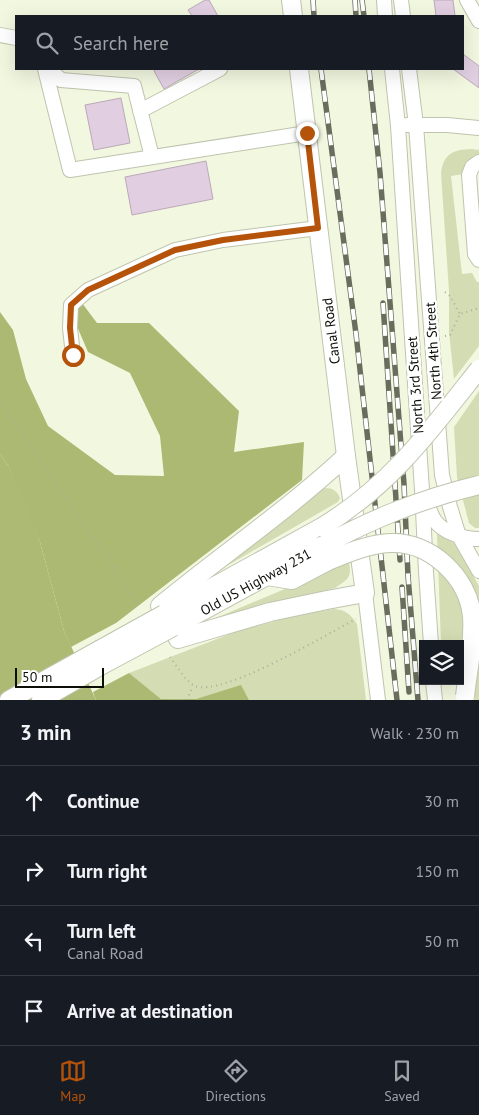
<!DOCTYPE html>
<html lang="en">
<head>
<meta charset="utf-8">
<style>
  :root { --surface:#171b24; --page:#20242c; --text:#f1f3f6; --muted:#9ea1a6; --line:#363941; --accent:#b45309 }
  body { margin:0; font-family:"PT Sans",sans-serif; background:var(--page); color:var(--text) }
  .controls { position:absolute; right:15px; bottom:15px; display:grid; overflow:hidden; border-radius:0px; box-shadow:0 5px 20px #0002 }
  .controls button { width:45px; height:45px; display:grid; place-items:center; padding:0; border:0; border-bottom:1px solid var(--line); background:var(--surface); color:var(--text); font:25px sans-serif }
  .scale { position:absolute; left:15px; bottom:12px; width:89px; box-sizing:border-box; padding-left:5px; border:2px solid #0d0f07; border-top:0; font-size:14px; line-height:18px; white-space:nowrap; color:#0d0f07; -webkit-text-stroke:4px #fff; paint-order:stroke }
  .stop { position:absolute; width:15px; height:15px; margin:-11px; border:4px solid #b45309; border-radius:50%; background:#fff }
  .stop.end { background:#b45309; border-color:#fff; box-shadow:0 1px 5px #0008 }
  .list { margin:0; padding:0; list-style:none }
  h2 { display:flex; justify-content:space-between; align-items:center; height:65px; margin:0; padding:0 20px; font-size:21px }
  h2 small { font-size:16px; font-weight:400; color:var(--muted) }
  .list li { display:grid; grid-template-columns:32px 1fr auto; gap:15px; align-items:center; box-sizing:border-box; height:70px; padding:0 20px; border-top:1px solid var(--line) }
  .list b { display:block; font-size:19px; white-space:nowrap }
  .list p { margin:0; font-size:16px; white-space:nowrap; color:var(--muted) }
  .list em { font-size:16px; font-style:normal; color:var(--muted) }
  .icon { flex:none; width:28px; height:28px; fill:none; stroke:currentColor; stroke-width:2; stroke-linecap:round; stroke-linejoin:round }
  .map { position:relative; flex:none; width:479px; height:700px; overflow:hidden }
  .search { position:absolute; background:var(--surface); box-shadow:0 5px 20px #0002; left:15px; right:15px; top:15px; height:55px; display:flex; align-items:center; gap:12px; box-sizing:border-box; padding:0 18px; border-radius:0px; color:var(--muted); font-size:19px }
  .sheet { height:345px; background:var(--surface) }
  nav { display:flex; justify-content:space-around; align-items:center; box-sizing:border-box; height:70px; border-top:1px solid var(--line); background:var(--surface); font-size:14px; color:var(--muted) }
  nav a { display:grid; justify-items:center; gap:2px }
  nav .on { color:var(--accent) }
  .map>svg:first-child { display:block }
  .green { fill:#d3dcb2 }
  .forest { fill:#acb973 }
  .water { fill:#adba74 }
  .building { fill:#e1cfe1; stroke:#bba9ba }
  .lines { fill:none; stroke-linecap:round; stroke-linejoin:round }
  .minor-casing { stroke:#bfc4ae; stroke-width:16 }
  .major-casing { stroke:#bfc4ae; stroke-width:20 }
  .path { stroke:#aaae9c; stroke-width:2; stroke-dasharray:1 4; stroke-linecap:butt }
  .minor { stroke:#fff; stroke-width:14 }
  .major { stroke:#fff; stroke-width:18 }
  .rail-casing { stroke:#696d5e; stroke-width:5.5 }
  .rail { stroke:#fff; stroke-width:4; stroke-dasharray:11; stroke-linecap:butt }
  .major-bridge-casing { stroke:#bfc4ae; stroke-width:20; stroke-linecap:butt }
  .major-bridge { stroke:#fff; stroke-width:18 }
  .route { stroke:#b45309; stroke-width:6 }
  .labels { text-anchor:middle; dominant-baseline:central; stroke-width:5; stroke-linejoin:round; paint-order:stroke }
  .street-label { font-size:14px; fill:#0d0f07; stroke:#fff }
</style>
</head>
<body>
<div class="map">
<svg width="479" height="700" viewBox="0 0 479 700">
  <rect width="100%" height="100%" fill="#f2f7e0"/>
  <path class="green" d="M471,149L479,150V158L464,174L451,176L462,274L472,273L477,282H479V346L454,379L449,332V291L441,173C444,153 453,150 471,149Z
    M479,391V528H475L469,523L457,477L454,427Z
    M325,488C333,488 337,491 340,498L338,502L204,579L314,494Z
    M437,534L454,543L479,586V700H473L478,671L460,670V644H441Z
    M349,562C352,578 348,579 335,588L204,623Z
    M334,609C346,610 350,614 357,624L366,700H249L241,686L196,699H161L129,673L235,632L294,616Z"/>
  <path class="forest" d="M82,303L97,323H149L239,411L234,452L304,442L302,480L116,623L71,647L64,631L40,542L8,465L0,454V312L13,330L26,379L48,426L115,475L164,476L160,436L130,373L88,352L73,317Z
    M129,673L161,699H196L241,685L249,700H96L93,692Z"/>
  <path class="water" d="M0,454L8,465L26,504L40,542L64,631L96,700H0Z"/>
  <path class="building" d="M205,0H209L218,16H192L188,10Z
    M434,0H453L455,16H436Z
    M463,54L479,66V88L453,69H463Z
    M157,69H199L164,89L154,71Z
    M121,98L130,143L94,150L85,105Z
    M206,161L213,199L132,215L125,177Z"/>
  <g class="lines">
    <g class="minor-casing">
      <path id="minor" d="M384,0L385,16
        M401,0L403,16
        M467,0L479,21
        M0,35L16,38
        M45,69L70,170L307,133
        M49,69L61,80L134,86L152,157
        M392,69L398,126L422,490L426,572L431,644
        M409,69L416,125L442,475L450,507L459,536L479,571
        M140,111L220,69
        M407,125H447L479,128
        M479,162L472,167L469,175L475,254L479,260
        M73,355L70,328L71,305L88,290L175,250L223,240L318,228
        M428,503C429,509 431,515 435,521C444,533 465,539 479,539
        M365,593L378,700
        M433,681L435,700"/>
    </g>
    <g class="major-casing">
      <g id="major">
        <path d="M291,0L293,16"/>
        <path d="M267,576L292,580L328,561"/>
        <path d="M160,606C222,555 288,510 346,456"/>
        <path d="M164,614L322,527"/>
        <path id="s1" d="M173,627L322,546"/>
        <path d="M178,639L270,612L327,600L365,593L346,456L299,69"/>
        <path d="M9,700L99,650"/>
        <path d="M41,700L102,665"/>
      </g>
    </g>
    <path class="path" d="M445,292L450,296L460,314
      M445,336L450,335L460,314L479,308
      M0,402L97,542L138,605
      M170,657C177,666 185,681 195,686C223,697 327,634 356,619
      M187,700L193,686"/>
    <use href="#minor" class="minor"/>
    <use href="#major" class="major"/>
    <g class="rail-casing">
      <path id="rail" d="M313,0L314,16
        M355,0L356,16
        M362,0L364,16
        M321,69L356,334L397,700
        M369,69L380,173L404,484L408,576L418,700
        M383,303L400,560
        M402,587L409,692"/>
    </g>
    <use href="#rail" class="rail"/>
    <g class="major-bridge-casing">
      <path id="major-bridge" d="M322,527C391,485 430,431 479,369
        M322,546C374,518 421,499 479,485
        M328,561C347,553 369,544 390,543C430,541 468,577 472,616C474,642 468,670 465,696
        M99,650L164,614
        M102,665L173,627"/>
    </g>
    <use href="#major-bridge" class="major-bridge"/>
  </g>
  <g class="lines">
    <path class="route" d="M73,355L70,328L71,305L88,290L175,250L223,240L318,228L307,133"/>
  </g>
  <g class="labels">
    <g class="street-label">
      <text transform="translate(331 331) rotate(-97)">Canal Road</text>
      <text transform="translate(433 351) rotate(-94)">North 4th Street</text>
      <text transform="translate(415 385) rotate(-94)">North 3rd Street</text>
      <text stroke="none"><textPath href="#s1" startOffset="94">Old US Highway 231</textPath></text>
    </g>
  </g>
</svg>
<div class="controls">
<button><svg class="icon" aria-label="layers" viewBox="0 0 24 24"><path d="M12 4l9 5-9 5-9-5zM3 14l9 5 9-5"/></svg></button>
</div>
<div class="scale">50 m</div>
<div class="stop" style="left:73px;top:355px"></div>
<div class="stop end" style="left:307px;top:133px"></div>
<div class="search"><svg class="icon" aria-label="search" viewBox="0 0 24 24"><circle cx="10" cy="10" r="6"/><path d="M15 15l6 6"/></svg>Search here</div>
</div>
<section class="sheet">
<h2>3 min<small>Walk · 230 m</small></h2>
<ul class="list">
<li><svg class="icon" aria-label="ahead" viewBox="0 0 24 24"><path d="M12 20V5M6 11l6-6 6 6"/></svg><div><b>Continue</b></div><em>30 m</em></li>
<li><svg class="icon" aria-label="right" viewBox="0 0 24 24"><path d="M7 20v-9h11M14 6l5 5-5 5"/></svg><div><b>Turn right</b></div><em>150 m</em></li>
<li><svg class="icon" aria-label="left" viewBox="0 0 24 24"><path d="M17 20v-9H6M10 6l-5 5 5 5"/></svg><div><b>Turn left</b><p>Canal Road</p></div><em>50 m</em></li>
<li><svg class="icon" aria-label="arrive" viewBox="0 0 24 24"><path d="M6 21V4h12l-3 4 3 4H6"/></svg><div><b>Arrive at destination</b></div></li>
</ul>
</section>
<nav>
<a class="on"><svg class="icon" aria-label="map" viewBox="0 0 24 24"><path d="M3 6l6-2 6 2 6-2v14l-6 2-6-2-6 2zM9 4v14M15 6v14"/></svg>Map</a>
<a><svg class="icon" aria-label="directions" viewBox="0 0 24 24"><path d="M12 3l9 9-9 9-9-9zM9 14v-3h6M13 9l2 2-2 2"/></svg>Directions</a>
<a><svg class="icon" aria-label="saved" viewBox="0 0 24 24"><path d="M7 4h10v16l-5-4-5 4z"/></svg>Saved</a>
</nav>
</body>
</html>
